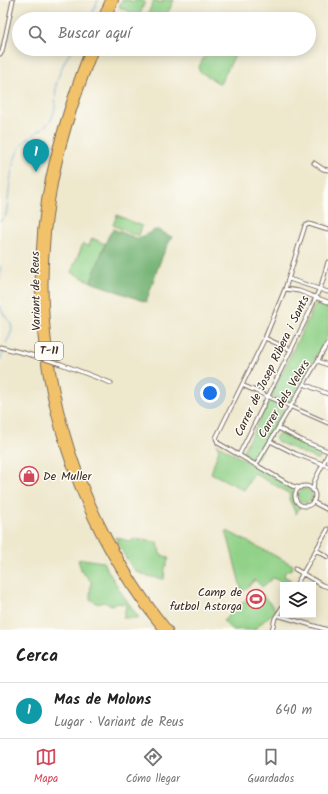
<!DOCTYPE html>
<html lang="es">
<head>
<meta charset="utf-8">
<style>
  :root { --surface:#fff; --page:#f2f2f2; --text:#222; --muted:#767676; --line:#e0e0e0; --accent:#d1495b }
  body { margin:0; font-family:Kalam,sans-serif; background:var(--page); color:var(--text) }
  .controls { position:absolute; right:12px; bottom:12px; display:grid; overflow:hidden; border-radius:0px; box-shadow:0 2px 10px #0003 }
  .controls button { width:36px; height:36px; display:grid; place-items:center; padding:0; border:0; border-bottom:1px solid var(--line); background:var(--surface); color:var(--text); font:20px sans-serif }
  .you { position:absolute; left:210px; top:393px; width:14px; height:14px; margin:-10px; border:3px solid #fff; border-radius:50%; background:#1a73e8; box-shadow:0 0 0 6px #1a73e833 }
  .badge { display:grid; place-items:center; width:26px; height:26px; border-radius:50%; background:var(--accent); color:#fff; font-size:13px; font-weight:700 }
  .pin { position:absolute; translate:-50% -33px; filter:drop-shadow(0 1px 2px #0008) }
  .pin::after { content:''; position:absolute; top:21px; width:14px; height:12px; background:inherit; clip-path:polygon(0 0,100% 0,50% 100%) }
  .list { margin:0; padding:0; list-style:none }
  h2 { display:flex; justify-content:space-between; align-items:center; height:52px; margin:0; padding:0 16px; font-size:17px }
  h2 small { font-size:13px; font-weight:400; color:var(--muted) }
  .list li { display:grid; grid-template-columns:26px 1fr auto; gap:12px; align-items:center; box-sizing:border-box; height:56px; padding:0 16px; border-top:1px solid var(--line) }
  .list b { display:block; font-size:15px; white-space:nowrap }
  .list p { margin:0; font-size:13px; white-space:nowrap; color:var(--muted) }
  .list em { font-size:13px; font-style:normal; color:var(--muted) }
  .icon { flex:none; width:22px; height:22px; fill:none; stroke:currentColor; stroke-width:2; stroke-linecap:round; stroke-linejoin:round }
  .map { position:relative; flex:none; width:328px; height:630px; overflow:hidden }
  .search { position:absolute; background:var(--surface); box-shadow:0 2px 10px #0003; left:12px; right:12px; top:12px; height:44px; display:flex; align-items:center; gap:10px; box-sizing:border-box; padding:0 14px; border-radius:22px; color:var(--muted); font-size:15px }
  .sheet { height:108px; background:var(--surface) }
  nav { display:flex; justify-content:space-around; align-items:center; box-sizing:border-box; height:56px; border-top:1px solid var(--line); background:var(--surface); font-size:11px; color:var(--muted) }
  nav a { display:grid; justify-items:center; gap:2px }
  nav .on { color:var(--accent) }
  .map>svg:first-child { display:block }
  .green { fill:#91d188; stroke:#667e53 }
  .forest { fill:#74b374; stroke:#586e49 }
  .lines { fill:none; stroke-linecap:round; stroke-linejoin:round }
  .stream { stroke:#619fd3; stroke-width:1 }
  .street-casing { stroke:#7a6c5b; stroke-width:5 }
  .highway-casing { stroke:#7a6c5b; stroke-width:8 }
  .street { stroke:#fff; stroke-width:3 }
  .highway { stroke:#f2c26a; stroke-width:6 }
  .street-bridge-casing { stroke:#7a6c5b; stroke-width:5; stroke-linecap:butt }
  .street-bridge { stroke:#fff; stroke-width:3 }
  .labels { text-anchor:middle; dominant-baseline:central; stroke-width:3; stroke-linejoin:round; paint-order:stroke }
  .shield { fill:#fdfcf7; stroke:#75695f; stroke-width:1 }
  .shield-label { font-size:11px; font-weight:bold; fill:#3b2a1e }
  .street-label { font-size:12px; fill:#3b2a1e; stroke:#fdfcf7 }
  .poi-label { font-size:12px; fill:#3b2a1e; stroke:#fdfcf7; text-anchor:start }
</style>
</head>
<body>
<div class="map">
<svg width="328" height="630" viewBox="0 0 328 630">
  <rect width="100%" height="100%" fill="#fdfcf7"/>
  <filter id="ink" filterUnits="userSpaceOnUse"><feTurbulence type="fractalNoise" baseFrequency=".025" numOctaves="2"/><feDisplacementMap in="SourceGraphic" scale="8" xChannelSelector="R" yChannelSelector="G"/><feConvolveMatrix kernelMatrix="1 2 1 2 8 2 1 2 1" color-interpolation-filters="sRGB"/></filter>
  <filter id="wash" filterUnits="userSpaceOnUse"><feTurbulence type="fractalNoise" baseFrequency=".012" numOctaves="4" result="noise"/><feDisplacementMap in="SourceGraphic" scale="16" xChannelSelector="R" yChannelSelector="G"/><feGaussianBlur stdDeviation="0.9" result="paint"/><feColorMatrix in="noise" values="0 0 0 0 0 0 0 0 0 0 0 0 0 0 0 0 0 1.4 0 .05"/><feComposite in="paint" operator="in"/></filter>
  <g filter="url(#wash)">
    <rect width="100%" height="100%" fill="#eee8cd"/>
    <path class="green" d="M122,0H130L133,2L134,0H141L145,2L139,16L119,7Z
      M154,0L162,3L163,0H174L165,19H155V17L148,14Z
      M208,49H238L220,84L199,71V67Z
      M117,215L142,226L139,235L132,234L113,225Z
      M92,238L105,244L91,282L71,272L83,244L89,246Z
      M316,303L328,308V335L291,400L287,402L273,397L272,393Z
      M269,401L283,406L284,410L257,458L253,460L244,454L243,451Z
      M279,433L321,452V456L319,459H316L278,442L275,438Z
      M217,444L293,489L294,500L300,507L296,514L289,499L290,494L254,473L244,490L211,473L219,449L217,445Z
      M298 496a7 7 0 1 1 14 0a7 7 0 1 1-14 0Z
      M227,531L293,565L292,569L285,572L284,576L291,580L288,585L273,578L262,587L255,580L242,592L229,541L226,533Z
      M115,537L132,542L133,539L158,542L160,554L169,558L165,568L164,579C155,578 143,576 136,571C129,566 120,546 115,537Z
      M83,559L103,562L120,591L139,618H123L126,607L125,604L115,603L112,605L103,602L98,604L90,599L91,581L82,572L78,560Z
      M257,589L276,610L254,630H232L223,621Z"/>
    <path class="forest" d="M113,229L136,238L141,237L155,230H158L172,237C160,257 154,280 146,302L91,282L108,237Z"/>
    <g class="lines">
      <path class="stream" d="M90,19L98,0
        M0,221L6,215C10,193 9,162 22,144C29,136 48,127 52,118C57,108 55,95 56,85C59,73 65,58 73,49
        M0,266V278
        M0,306C5,324 20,319 6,343
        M0,360L3,353"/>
    </g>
  </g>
  <g filter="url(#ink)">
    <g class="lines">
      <g class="street-casing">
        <path id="street" d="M0,54L2,52L13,0
          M314,163L323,169L328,170
          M289,279L328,292
          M285,289L299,291L328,302
          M265,338L291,350
          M0,347L35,356
          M318,361L328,365
          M61,364L111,383
          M304,384L328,394
          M242,385L328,423
          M278,428L305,442L328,451
          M270,441L296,454L328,466
          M239,455L309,313L322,283L328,262
          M256,465L328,343
          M295 496a10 10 0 1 1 20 0a10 10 0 1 1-20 0Z
          M300,488L292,486L225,447L218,443L216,438L265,338L285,289L305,226L309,224L328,230
          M313,491L314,482L328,454
          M313,502L328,510
          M316,550L328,557
          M295,569L322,585L328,587
          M296,585L328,529
          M277,615L328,630
          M272,630L275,618L283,606"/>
      </g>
      <g class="highway-casing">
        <path id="highway" d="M101,19L109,0
          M107,19L115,0
          M89,49C70,98 54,148 45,200C22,352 65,512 163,630
          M95,49C76,98 59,148 51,201C27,354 72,510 169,630"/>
      </g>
      <use href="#street" class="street"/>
      <use href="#highway" class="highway"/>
      <g class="street-bridge-casing">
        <path id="street-bridge" d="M35,356L61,364"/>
      </g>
      <use href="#street-bridge" class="street-bridge"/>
    </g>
  </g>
  <defs>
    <g id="shop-ring" transform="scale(1)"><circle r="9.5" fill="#fdfcf7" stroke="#d1495b" stroke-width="1.5"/><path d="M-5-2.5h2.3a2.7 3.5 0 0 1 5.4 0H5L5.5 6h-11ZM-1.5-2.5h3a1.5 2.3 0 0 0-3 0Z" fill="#d1495b"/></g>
    <g id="stadium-ring" transform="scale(1)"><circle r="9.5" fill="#fdfcf7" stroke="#d1495b" stroke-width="1.5"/><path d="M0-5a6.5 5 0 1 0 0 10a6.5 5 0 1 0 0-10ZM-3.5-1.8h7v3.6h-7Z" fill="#d1495b"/></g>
  </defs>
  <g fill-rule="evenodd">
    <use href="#shop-ring" x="29" y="476"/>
    <use href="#stadium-ring" x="256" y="599"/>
  </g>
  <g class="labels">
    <rect class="shield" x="35" y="342" width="28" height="18" rx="3"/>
    <g class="shield-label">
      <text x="49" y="351">T-11</text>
    </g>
    <g class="street-label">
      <text transform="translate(36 291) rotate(-91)">Variant de Reus</text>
      <text transform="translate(272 366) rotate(-64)">Carrer de Josep Ribera i Sants</text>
      <text transform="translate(284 399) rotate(-59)">Carrer dels Velers</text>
    </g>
    <g class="poi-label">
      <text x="43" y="476">De Muller</text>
      <text x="242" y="592" text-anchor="end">Camp de<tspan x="242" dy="14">futbol Astorga</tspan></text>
    </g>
  </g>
</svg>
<div class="controls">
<button><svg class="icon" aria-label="layers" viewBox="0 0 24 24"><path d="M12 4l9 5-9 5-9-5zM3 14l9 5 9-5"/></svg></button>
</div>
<div class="you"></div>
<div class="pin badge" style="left:36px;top:172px;background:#0f9aa8">1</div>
<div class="search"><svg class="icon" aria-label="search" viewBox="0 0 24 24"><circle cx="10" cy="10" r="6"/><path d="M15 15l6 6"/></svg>Buscar aquí</div>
</div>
<section class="sheet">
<h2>Cerca<small></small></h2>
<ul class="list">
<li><span class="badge" style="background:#0f9aa8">1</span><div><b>Mas de Molons</b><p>Lugar · Variant de Reus</p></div><em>640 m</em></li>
</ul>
</section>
<nav>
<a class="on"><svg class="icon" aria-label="map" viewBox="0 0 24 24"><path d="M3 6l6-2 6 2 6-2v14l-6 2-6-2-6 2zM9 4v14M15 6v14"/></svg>Mapa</a>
<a><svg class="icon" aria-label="directions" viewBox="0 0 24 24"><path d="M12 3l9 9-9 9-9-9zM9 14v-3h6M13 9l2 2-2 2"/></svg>Cómo llegar</a>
<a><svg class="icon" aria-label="saved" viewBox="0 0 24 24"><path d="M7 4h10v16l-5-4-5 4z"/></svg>Guardados</a>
</nav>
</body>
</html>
